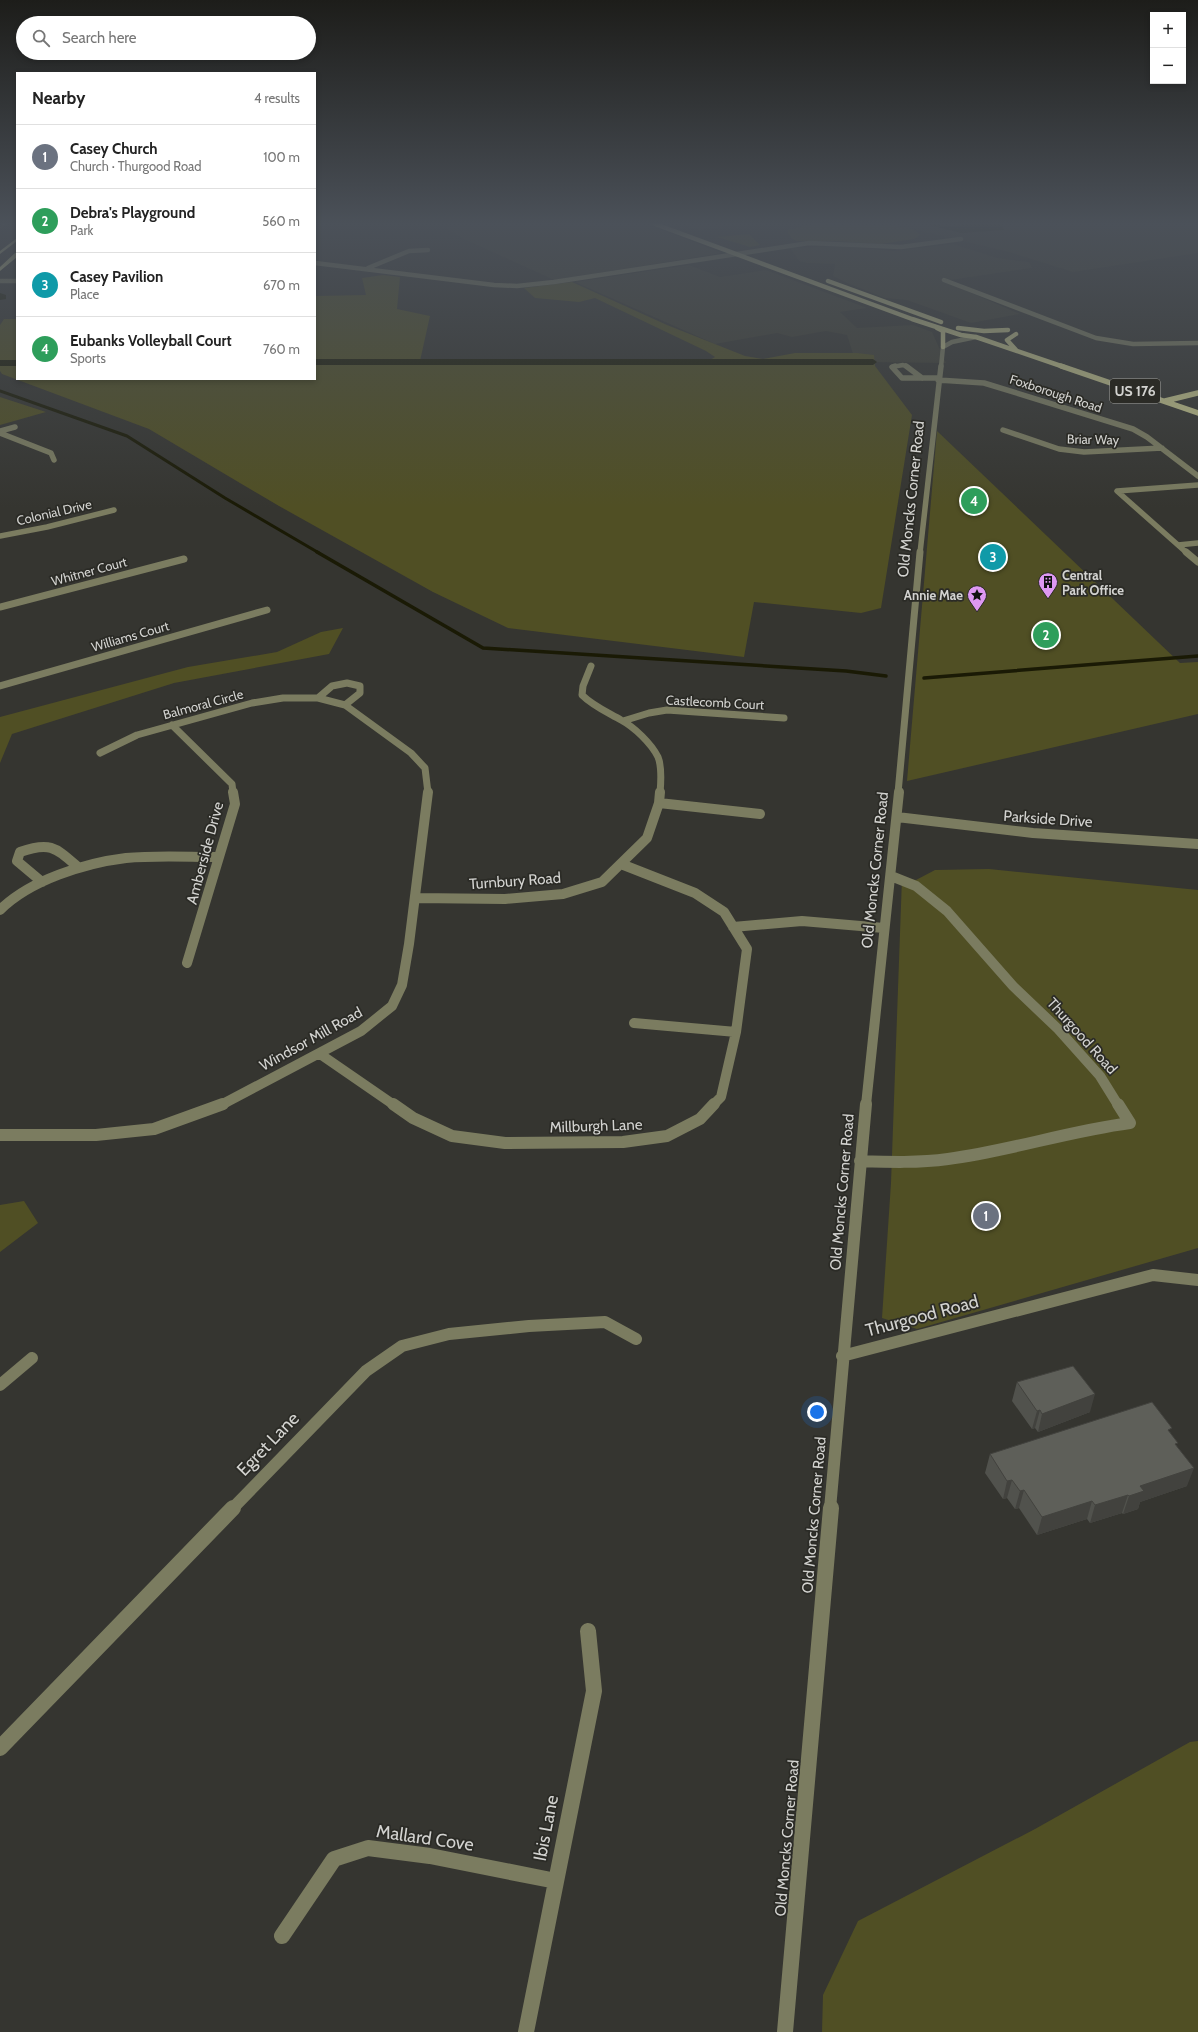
<!DOCTYPE html>
<html lang="en">
<head>
<meta charset="utf-8">
<style>
  :root { --surface:#fff; --page:#f6f6f6; --text:#222; --muted:#767676; --line:#e0e0e0; --accent:#ea580c }
  body { margin:0; font-family:Cabin,sans-serif; background:var(--page); color:var(--text) }
  .controls { position:absolute; right:12px; top:12px; display:grid; overflow:hidden; border-radius:0px; box-shadow:0 2px 6px #0003 }
  .controls button { width:36px; height:36px; display:grid; place-items:center; padding:0; border:0; border-bottom:1px solid var(--line); background:var(--surface); color:var(--text); font:20px sans-serif }
  .you { position:absolute; left:817px; top:1412px; width:14px; height:14px; margin:-10px; border:3px solid #fff; border-radius:50%; background:#1a73e8; box-shadow:0 0 0 6px #1a73e833 }
  .badge { display:grid; place-items:center; width:26px; height:26px; border-radius:50%; background:var(--accent); color:#fff; font-size:13px; font-weight:700 }
  .pin { position:absolute; translate:-50% -50%; border:2px solid #fff; box-shadow:0 1px 4px #0006 }
  .list { margin:0; padding:0; list-style:none }
  h2 { display:flex; justify-content:space-between; align-items:center; height:52px; margin:0; padding:0 16px; font-size:17px }
  h2 small { font-size:13px; font-weight:400; color:var(--muted) }
  .list li { display:grid; grid-template-columns:26px 1fr auto; gap:12px; align-items:center; box-sizing:border-box; height:64px; padding:0 16px; border-top:1px solid var(--line) }
  .list b { display:block; font-size:15px; white-space:nowrap }
  .list p { margin:0; font-size:13px; white-space:nowrap; color:var(--muted) }
  .list em { font-size:13px; font-style:normal; color:var(--muted) }
  .icon { flex:none; width:22px; height:22px; fill:none; stroke:currentColor; stroke-width:2; stroke-linecap:round; stroke-linejoin:round }
  .map { position:relative; flex:none; width:1198px; height:2032px; overflow:hidden }
  .search { position:absolute; background:var(--surface); box-shadow:0 2px 6px #0003; left:16px; top:16px; width:300px; height:44px; display:flex; align-items:center; gap:10px; box-sizing:border-box; padding:0 14px; border-radius:22px; color:var(--muted); font-size:15px }
  .panel { position:absolute; background:var(--surface); box-shadow:0 2px 6px #0003; left:16px; top:72px; width:300px; height:308px; border-radius:0px }
  .map>svg:first-child { display:block }
  .built { fill:#3f3f34 }
  .green { fill:#504f24 }
  .water { fill:#1a1a05 }
  .lines { fill:none; stroke-linecap:round; stroke-linejoin:round }
  .stream-far1 { stroke:#1a1a05; stroke-width:3 }
  .stream { stroke:#1a1a05; stroke-width:3.5 }
  .canal { fill:#1a1a05; fill-rule:evenodd }
  .minor-far5 { stroke:#7b7c60; stroke-width:4.5 }
  .minor-far4 { stroke:#7b7c60; stroke-width:5.5 }
  .minor-far3 { stroke:#7b7c60; stroke-width:7 }
  .minor-far2 { stroke:#7b7c60; stroke-width:10 }
  .minor-far1 { stroke:#7b7c60; stroke-width:12 }
  .minor { stroke:#7b7c60; stroke-width:16 }
  .major-far1 { stroke:#c1c188; stroke-width:4.5 }
  .major { stroke:#c1c188; stroke-width:5.5 }
  .highway { fill:#dcdd98; fill-rule:evenodd }
  .rail-casing { stroke:#91918e; stroke-width:2 }
  .rail { stroke:#2b2b26; stroke-width:1.5; stroke-dasharray:4; stroke-linecap:butt }
  .wall { fill:#51524d }
  .shaded-wall { fill:#42423e }
  .building { fill:#5e5f59; stroke:#42423e }
  .labels { text-anchor:middle; dominant-baseline:central; stroke-width:3.5; stroke-linejoin:round; paint-order:stroke }
  .far-street-label { font-size:13px; fill:#d3d3d0; stroke:#2b2b26 }
  .far-poi-label { font-size:13px; font-weight:bold; fill:#d3d3d0; stroke:#2b2b26; text-anchor:start }
  .shield { fill:#2b2b26; stroke:#a1a19d; stroke-width:1 }
  .shield-label { font-size:14px; font-weight:bold; fill:#d3d3d0 }
  .street-label { font-size:15px; fill:#d3d3d0; stroke:#2b2b26 }
  .near-street-label { font-size:18px; fill:#d3d3d0; stroke:#2b2b26 }
</style>
</head>
<body>
<div class="map">
<svg width="1198" height="2032" viewBox="0 0 1198 2032">
  <rect width="100%" height="100%" fill="#353530"/>
  <path class="built" d="M474,224H647L722,253L554,280L462,238L445,228Z
    M682,224H742L699,230Z
    M866,224H1198V253L1073,272L1009,252L913,229Z
    M953,244L997,258L1029,262L1032,268L944,281L1020,314L971,323L907,300L885,298L847,283L833,276L835,264L807,263L799,261L790,248L838,246L894,251Z
    M689,265L720,277L766,270L867,308L840,312L857,328L913,325L932,332L946,363L866,362L854,357L847,335L826,331L792,337L777,333L715,344L575,282Z"/>
  <path class="green" d="M812,224L888,225L913,229L920,235L914,239L881,244L835,241H797L792,239L788,233V230Z
    M749,234L760,245L750,247L717,237Z
    M383,275L400,277L397,309L430,316L420,361L710,360L715,357L706,351L595,298L579,302L535,298L524,288L572,282L667,325L745,356L763,359L795,353H857L874,355L875,366L912,415L881,608L861,613L754,602L744,657L508,628L433,592L279,506L149,429L2,374L0,371V325L4,319H17V379H315V296L366,295L362,278Z
    M0,397L46,412L0,425Z
    M937,431L1180,663L1198,662V714L907,781Z
    M343,628L329,654L174,683L12,734L0,763V717L188,667L277,652L321,632Z
    M989,869L1198,890V1248L917,1329L882,1318L891,1183L902,878L916,880L935,870Z
    M24,1201L38,1223L0,1252V1205Z
    M1198,1741V2032H822L823,1995L858,1921L1035,1829L1190,1742Z"/>
  <path class="water" d="M925,224L952,226L971,224H1001L1004,230L961,233Z"/>
  <g class="lines">
    <path class="stream-far1" d="M0,391L127,436L225,498L319,553"/>
    <path class="stream" d="M317,552L483,648L846,671L886,676
      M924,678L1198,656"/>
    <path class="canal" d="M0,293L6,295V299L0,300Z
      M315,359H873L877,362L873,365H315Z
      M0,360H17V366H0Z"/>
    <path class="minor-far5" d="M315,263L494,285L517,286L554,282L809,243L901,247L961,239
      M368,268L409,251L428,250
      M944,280L1096,338L1133,344L1198,343
      M0,281H17
      M892,367L903,365L908,367
      M941,367L943,347L952,342L976,337"/>
    <path class="minor-far4" d="M895,366L892,367L902,378H922
      M906,366L922,378
      M922,378H939
      M938,380L984,383L1133,429L1147,437L1198,476
      M1003,430L1059,449L1084,452L1162,448
      M0,431L15,427
      M0,433L51,453L54,460
      M0,536L47,527L114,510
      M1178,545L1198,543
      M920,553L941,366
      M1187,553L1117,491L1198,485"/>
    <path class="minor-far3" d="M1186,552L1198,562
      M0,607L184,559
      M591,666L583,686L582,695C593,706 607,712 621,720C634,727 651,743 658,757C662,767 661,782 660,793
      M347,683L360,686V693L345,705L318,698L332,686Z
      M0,686L267,610
      M345,705L411,753L425,768L428,793
      M623,721L649,713L667,710L784,718
      M172,725L232,784L233,793
      M100,753L137,735L252,703L283,698H318
      M898,793L920,552"/>
    <path class="minor-far2" d="M659,803L760,814
      M897,817L1033,833L1198,844
      M621,864L695,893L724,912L747,949L736,1032L721,1097L713,1105
      M891,876L916,886L947,911L1013,986L1058,1029L1100,1076L1118,1105
      M42,882L17,861L20,852C51,841 56,848 79,868
      M416,898L505,899L563,894L602,882L647,838L659,803L660,792
      M0,910C30,880 85,863 126,858C156,855 188,857 218,857
      M733,927L802,921L884,928
      M187,963L235,804L233,792
      M634,1023L736,1032
      M320,1054L394,1105
      M221,1105L361,1031L392,1006L402,985L409,944L428,792
      M866,1105L899,792"/>
    <path class="minor-far1" d="M393,1104L413,1118L452,1136L505,1143L623,1142L667,1136L700,1119L714,1104
      M0,1135H96L154,1129L223,1104
      M860,1161C889,1162 919,1163 948,1159C1009,1151 1069,1131 1130,1123L1118,1104
      M842,1356L1153,1275L1198,1280
      M0,1385L32,1358
      M232,1509L366,1371L402,1346L449,1334L529,1326L605,1322L636,1339
      M830,1509L866,1104"/>
    <path class="minor" d="M0,1748L233,1508
      M282,1936L334,1859L368,1848L430,1856L556,1881
      M526,2032L594,1691L588,1631
      M785,2032L831,1508"/>
    <path class="major-far1" d="M655,224L912,319L961,335L976,337L1064,367
      M828,281L941,322
      M937,328L943,331V347
      M958,328L984,331L1008,330
      M1016,334L1007,340L1016,350"/>
    <path class="major" d="M1061,366L1198,413
      M1165,401L1198,393"/>
    <path class="highway" d="M17,238V241L0,254V251Z
      M15,253H17V257L0,271V267Z"/>
    <g class="rail-casing">
      <path id="rail" d="M0,227L4,224"/>
    </g>
    <use href="#rail" class="rail"/>
  </g>
  <path class="wall" d="M1017,1382L1090,1412L1038,1432L1035,1428L1032,1429L1012,1401Z
    M1170,1432L1177,1447L1187,1486L1140,1502L1138,1509L1123,1514L1122,1513L1090,1523L1087,1519L1037,1535L1019,1508L1015,1509L1007,1498L1003,1499L985,1473L990,1454Z"/>
  <path class="shaded-wall" d="M1095,1394L1090,1412L1038,1432L1042,1414Z
    M1040,1410L1035,1428L1032,1429L1037,1411Z
    M1194,1468L1187,1486L1140,1502L1138,1509L1123,1514L1129,1496L1140,1486Z
    M1012,1480L1007,1498L1003,1499L1007,1481Z
    M1024,1490L1019,1508L1015,1509L1020,1491Z
    M1128,1495L1122,1513L1090,1523L1095,1505Z
    M1092,1501L1087,1519L1037,1535L1042,1517Z"/>
  <path class="building" d="M1073,1366L1095,1394L1042,1414L1040,1410L1037,1411L1017,1382Z
    M1152,1402L1172,1428L1168,1430L1178,1443L1175,1444L1194,1468L1140,1486L1144,1491L1129,1496L1128,1495L1095,1505L1092,1501L1042,1517L1024,1490L1020,1491L1012,1480L1007,1481L990,1454Z"/>
  <linearGradient id="sky" x2="0" y2="1"><stop stop-color="#1d1d1a"/><stop offset="0.44" stop-color="#4b5159"/><stop offset="1" stop-color="#4b5159" stop-opacity="0"/></linearGradient>
  <rect width="1198" height="508" fill="url(#sky)"/>
  <defs>
    <g id="building-pin" transform="scale(1)"><path d="M0 17L-7.5 6A9.5 9.5 0 1 1 7.5 6Z" fill="#de98f2" stroke="#2b2b26"/><path d="M-4-6H4V6H1V3H-1V6H-4ZM-2.5-4.3h1.7v1.8h-1.7ZM.8-4.3h1.7v1.8H.8ZM-2.5-1h1.7V.8h-1.7ZM.8-1h1.7V.8H.8Z" fill="#111"/></g>
    <g id="sight-pin" transform="scale(1)"><path d="M0 17L-7.5 6A9.5 9.5 0 1 1 7.5 6Z" fill="#de98f2" stroke="#2b2b26"/><path d="M0-6L1.8-2.2L6-1.7L2.9 1.2L3.7 5.4L0 3.3L-3.7 5.4L-2.9 1.2L-6-1.7L-1.8-2.2Z" fill="#111"/></g>
  </defs>
  <g fill-rule="evenodd">
    <use href="#building-pin" x="1048" y="582"/>
    <use href="#sight-pin" x="977" y="595"/>
  </g>
  <g class="labels">
    <g class="far-street-label">
      <text transform="translate(1056 393) rotate(18)">Foxborough Road</text>
      <text transform="translate(1093 439) rotate(1)">Briar Way</text>
      <text transform="translate(54 512) rotate(-13)">Colonial Drive</text>
      <text transform="translate(89 571) rotate(-15)">Whitner Court</text>
      <text transform="translate(130 636) rotate(-16)">Williams Court</text>
      <text transform="translate(715 702) rotate(3)">Castlecomb Court</text>
      <text transform="translate(203 704) rotate(-15)">Balmoral Circle</text>
    </g>
    <g class="far-poi-label">
      <text x="1062" y="575">Central<tspan x="1062" dy="15">Park Office</tspan></text>
      <text x="963" y="595" text-anchor="end">Annie Mae</text>
    </g>
    <rect class="shield" x="1110" y="379" width="50" height="24" rx="3"/>
    <g class="shield-label">
      <text x="1135" y="391">US 176</text>
    </g>
    <g class="street-label">
      <text transform="translate(911 499) rotate(-84)">Old Moncks Corner Road</text>
      <text transform="translate(1048 819) rotate(4)">Parkside Drive</text>
      <text transform="translate(205 853) rotate(-75)">Amberside Drive</text>
      <text transform="translate(875 870) rotate(-84)">Old Moncks Corner Road</text>
      <text transform="translate(515 881) rotate(-4)">Turnbury Road</text>
      <text transform="translate(1082 1036) rotate(48)">Thurgood Road</text>
      <text transform="translate(311 1039) rotate(-29)">Windsor Mill Road</text>
      <text transform="translate(596 1126) rotate(-2)">Millburgh Lane</text>
      <text transform="translate(842 1192) rotate(-85)">Old Moncks Corner Road</text>
      <text transform="translate(814 1515) rotate(-85)">Old Moncks Corner Road</text>
      <text transform="translate(787 1838) rotate(-85)">Old Moncks Corner Road</text>
    </g>
    <g class="near-street-label">
      <text transform="translate(922 1316) rotate(-15)">Thurgood Road</text>
      <text transform="translate(268 1444) rotate(-46)">Egret Lane</text>
      <text transform="translate(546 1828) rotate(-79)">Ibis Lane</text>
      <text transform="translate(425 1838) rotate(8)">Mallard Cove</text>
    </g>
  </g>
</svg>
<div class="controls">
<button>+</button>
<button>−</button>
</div>
<div class="you"></div>
<div class="pin badge" style="left:986px;top:1216px;background:#6b7280">1</div>
<div class="pin badge" style="left:1046px;top:635px;background:#2e9e5b">2</div>
<div class="pin badge" style="left:993px;top:557px;background:#0f9aa8">3</div>
<div class="pin badge" style="left:974px;top:501px;background:#2e9e5b">4</div>
<div class="search"><svg class="icon" aria-label="search" viewBox="0 0 24 24"><circle cx="10" cy="10" r="6"/><path d="M15 15l6 6"/></svg>Search here</div>
<section class="panel">
<h2>Nearby<small>4 results</small></h2>
<ul class="list">
<li><span class="badge" style="background:#6b7280">1</span><div><b>Casey Church</b><p>Church · Thurgood Road</p></div><em>100 m</em></li>
<li><span class="badge" style="background:#2e9e5b">2</span><div><b>Debra's Playground</b><p>Park</p></div><em>560 m</em></li>
<li><span class="badge" style="background:#0f9aa8">3</span><div><b>Casey Pavilion</b><p>Place</p></div><em>670 m</em></li>
<li><span class="badge" style="background:#2e9e5b">4</span><div><b>Eubanks Volleyball Court</b><p>Sports</p></div><em>760 m</em></li>
</ul>
</section>
</div>
</body>
</html>
